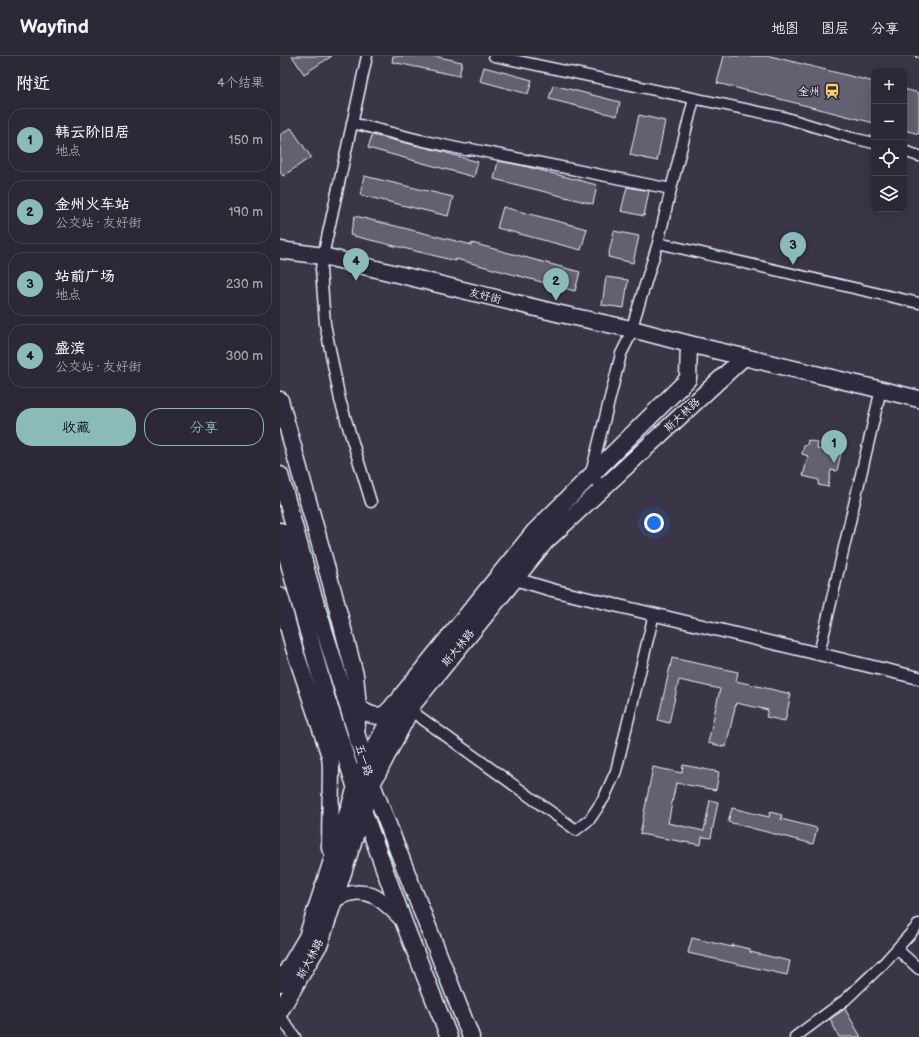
<!DOCTYPE html>
<html lang="zh">
<head>
<meta charset="utf-8">
<style>
  :root { --surface:#2c2836; --page:#34303e; --text:#f1f3f6; --muted:#a6a6ad; --line:#484451; --accent:#8bbbb9 }
  body { margin:0; font-family:"Balsamiq Sans","LXGW WenKai TC",sans-serif; background:var(--page); color:var(--text) }
  .controls { position:absolute; right:12px; top:12px; display:grid; overflow:hidden; border-radius:8px; box-shadow:0 4px 16px #0002 }
  .controls button { width:36px; height:36px; display:grid; place-items:center; padding:0; border:0; border-bottom:1px solid var(--line); background:var(--surface); color:var(--text); font:20px sans-serif }
  .you { position:absolute; left:374px; top:467px; width:14px; height:14px; margin:-10px; border:3px solid #fff; border-radius:50%; background:#1a73e8; box-shadow:0 0 0 6px #1a73e833 }
  .badge { display:grid; place-items:center; width:26px; height:26px; border-radius:50%; background:var(--accent); color:#111; font-size:13px; font-weight:700 }
  .pin { position:absolute; translate:-50% -33px; filter:drop-shadow(0 1px 2px #0008) }
  .pin::after { content:''; position:absolute; top:21px; width:14px; height:12px; background:inherit; clip-path:polygon(0 0,100% 0,50% 100%) }
  .list { margin:0; padding:0; list-style:none }
  h2 { display:flex; justify-content:space-between; align-items:center; height:52px; margin:0; padding:0 16px; font-size:17px }
  h2 small { font-size:13px; font-weight:400; color:var(--muted) }
  .list li { display:grid; grid-template-columns:26px 1fr auto; gap:12px; align-items:center; box-sizing:border-box; height:64px; margin:0 8px 8px; padding:0 8px; border:1px solid var(--line); border-radius:16px }
  .list b { display:block; font-size:15px; white-space:nowrap }
  .list p { margin:0; font-size:13px; white-space:nowrap; color:var(--muted) }
  .list em { font-size:13px; font-style:normal; color:var(--muted) }
  .actions { display:flex; gap:8px; padding:12px 16px }
  .actions a { flex:1; padding:9px 0; border:1px solid var(--accent); border-radius:16px; text-align:center; font-size:14px; color:var(--accent) }
  .actions .main { background:var(--accent); color:#111 }
  .icon { flex:none; width:22px; height:22px; fill:none; stroke:currentColor; stroke-width:2; stroke-linecap:round; stroke-linejoin:round }
  .map { position:relative; flex:none; width:639px; height:981px; overflow:hidden }
  header { display:flex; align-items:center; gap:24px; box-sizing:border-box; height:56px; padding:0 20px; background:var(--surface); border-bottom:1px solid var(--line) }
  header strong { font-size:19px }
  nav { display:flex; gap:22px; margin-inline-start:auto; font-size:14px }
  main { display:flex }
  aside { flex:1; background:var(--surface) }
  .map>svg:first-child { display:block }
  .building { fill:#636171; stroke:#e8f1f8 }
  .lines { fill:none; stroke-linecap:round; stroke-linejoin:round }
  .minor-casing { stroke:#e8f1f8; stroke-width:13 }
  .tertiary-casing { stroke:#e8f1f8; stroke-width:15 }
  .secondary-casing { stroke:#e8f1f8; stroke-width:17 }
  .primary-casing { stroke:#e8f1f8; stroke-width:19 }
  .trunk-casing { stroke:#e8f1f8; stroke-width:19 }
  .minor { stroke:#2f2a3d; stroke-width:10 }
  .tertiary { stroke:#2f2a3d; stroke-width:12 }
  .secondary { stroke:#2f2a3d; stroke-width:14 }
  .primary { stroke:#2f2a3d; stroke-width:16 }
  .trunk { stroke:#2f2a3d; stroke-width:16 }
  .rail-casing { stroke:#e8f1f8; stroke-width:4 }
  .rail { stroke:#2f2a3d; stroke-width:2.5; stroke-dasharray:8; stroke-linecap:butt }
  .labels { text-anchor:middle; dominant-baseline:central; stroke-width:3; stroke-linejoin:round; paint-order:stroke }
  .poi-label { font-size:11px; fill:#e8f1f8; stroke:#2f2a3d; text-anchor:end }
  .street-label { font-size:11px; fill:#e8f1f8; stroke:#2f2a3d }
</style>
</head>
<body>
<header>
<strong>Wayfind</strong>
<nav><a>地图</a><a>图层</a><a>分享</a></nav>
</header>
<main>
<aside>
<h2>附近<small>4个结果</small></h2>
<ul class="list">
<li><span class="badge">1</span><div><b>韩云阶旧居</b><p>地点</p></div><em>150 m</em></li>
<li><span class="badge">2</span><div><b>金州火车站</b><p>公交站 · 友好街</p></div><em>190 m</em></li>
<li><span class="badge">3</span><div><b>站前广场</b><p>地点</p></div><em>230 m</em></li>
<li><span class="badge">4</span><div><b>盛滨</b><p>公交站 · 友好街</p></div><em>300 m</em></li>
</ul>
<div class="actions"><a class="main">收藏</a><a>分享</a></div>
</aside>
<div class="map">
<svg width="639" height="981" viewBox="0 0 639 981">
  <rect width="100%" height="100%" fill="#3a3648"/>
  <filter id="ink" filterUnits="userSpaceOnUse"><feTurbulence type="fractalNoise" baseFrequency=".025" numOctaves="2"/><feDisplacementMap in="SourceGraphic" scale="8" xChannelSelector="R" yChannelSelector="G"/><feConvolveMatrix kernelMatrix="1 2 1 2 8 2 1 2 1" color-interpolation-filters="sRGB"/></filter>
  <g filter="url(#ink)">
    <path class="building" d="M12,0H52L24,18Z
      M113,0H154L182,6L179,20L112,6Z
      M444,0H490L594,26V67L437,27Z
      M204,11L252,24L248,38L200,25Z
      M273,29L340,46L337,60L269,43Z
      M624,33L639,37V78L624,74Z
      M359,59L385,65L377,105L350,99Z
      M11,72L31,101L3,120L0,116V79Z
      M92,79L160,95L198,106L194,121L88,92Z
      M218,105L244,110L317,129L313,148L214,123Z
      M84,120L173,141L168,160L80,139Z
      M347,131L369,135L364,160L341,155Z
      M223,151L307,173L301,194L217,172Z
      M75,160L192,189V187L300,216L295,235L176,203V205L70,179Z
      M334,175L359,180L353,207L328,201Z
      M326,221L348,224L344,252L322,249Z
      M528,384L538,387L537,393L561,397L557,415L551,414L548,431L538,429L539,424L523,420L528,400L522,398L524,390L527,389Z
      M392,602L458,616L456,625L511,638L505,665L486,661L488,654L456,647L446,691L428,687L440,633L399,624L389,667L378,664Z
      M403,709L439,716L436,734L396,727L388,767L424,775L430,744L438,746L431,782L422,781L421,789L360,778L373,711L402,717Z
      M452,752L489,761L490,756L502,759L501,763L537,772L533,788L448,766Z
      M412,882L452,891V889L470,893V896L510,905L507,919L408,897Z
      M565,953L581,981H559L550,963Z"/>
    <g class="lines">
      <g class="minor-casing">
        <path id="minor" d="M87,0L43,200L41,213L45,268L60,344L91,446
          M214,0L503,61L572,82L594,87
          M72,67L140,84L186,94L191,93L391,133
          M624,95L639,100
          M378,187L639,247
          M321,434L312,413L341,298L348,284L378,187L391,133L414,43
          M539,598L601,333
          M130,654L296,774L310,763L324,742L336,715L374,558
          M617,893L639,913
          M0,960L15,981
          M515,981L565,944L605,906L639,868"/>
      </g>
      <g class="tertiary-casing">
        <path id="tertiary" d="M235,523L272,534L639,622"/>
      </g>
      <g class="secondary-casing">
        <path id="secondary" d="M54,845C84,825 102,843 123,865"/>
      </g>
      <g class="primary-casing">
        <path id="primary" d="M0,419L32,535L92,728L191,981
          M0,475L45,637L83,754L124,867L169,981
          M69,643C78,651 93,666 106,657C110,654 113,650 115,647
          M49,687L51,711L50,792
          M0,927L27,881L79,722L122,639L254,476L408,323L409,288
          M0,955L40,887L92,728L134,647L265,486L464,301"/>
      </g>
      <g class="trunk-casing">
        <path id="trunk" d="M0,194L43,200L281,258L356,274L409,288L594,332L639,343
          M0,344L53,535L75,619L78,651L76,679
          M0,540L14,592L50,700"/>
      </g>
      <use href="#minor" class="minor"/>
      <use href="#tertiary" class="tertiary"/>
      <use href="#secondary" class="secondary"/>
      <use href="#primary" class="primary"/>
      <use href="#trunk" class="trunk"/>
      <g class="rail-casing">
        <path id="rail" d="M637,0H639"/>
      </g>
      <use href="#rail" class="rail"/>
    </g>
  </g>
  <defs>
    <g id="station-bare" transform="scale(1.2)"><path d="M-3-6H3Q5-6 5-4V2Q5 4 3 4L4.5 6H3L1.5 4h-3L-3 6H-4.5L-3 4Q-5 4-5 2V-4Q-5-6-3-6ZM-3.5-4v3h7v-3ZM-3.5 1v1.5H-2V1ZM2 1v1.5H3.5V1Z" fill="#ffd166" stroke="#2f2a3d" stroke-width="2.5" paint-order="stroke"/></g>
  </defs>
  <g fill-rule="evenodd">
    <use href="#station-bare" x="552" y="35"/>
  </g>
  <g class="labels">
    <g class="poi-label">
      <text x="540" y="35">金州</text>
    </g>
    <g class="street-label">
      <text transform="translate(205 240) rotate(14)">友好街</text>
      <text transform="translate(402 359) rotate(-43)">斯大林路</text>
      <text transform="translate(178 592) rotate(-51)">斯大林路</text>
      <text transform="translate(84 704) rotate(72)">五一路</text>
      <text transform="translate(30 903) rotate(-62)">斯大林路</text>
    </g>
  </g>
</svg>
<div class="controls">
<button>+</button>
<button>−</button>
<button><svg class="icon" aria-label="locate" viewBox="0 0 24 24"><circle cx="12" cy="12" r="6"/><path d="M12 2v4M12 18v4M2 12h4M18 12h4"/></svg></button>
<button><svg class="icon" aria-label="layers" viewBox="0 0 24 24"><path d="M12 4l9 5-9 5-9-5zM3 14l9 5 9-5"/></svg></button>
</div>
<div class="you"></div>
<div class="pin badge" style="left:554px;top:407px">1</div>
<div class="pin badge" style="left:276px;top:245px">2</div>
<div class="pin badge" style="left:513px;top:209px">3</div>
<div class="pin badge" style="left:76px;top:225px">4</div>
</div>
</main>
</body>
</html>
